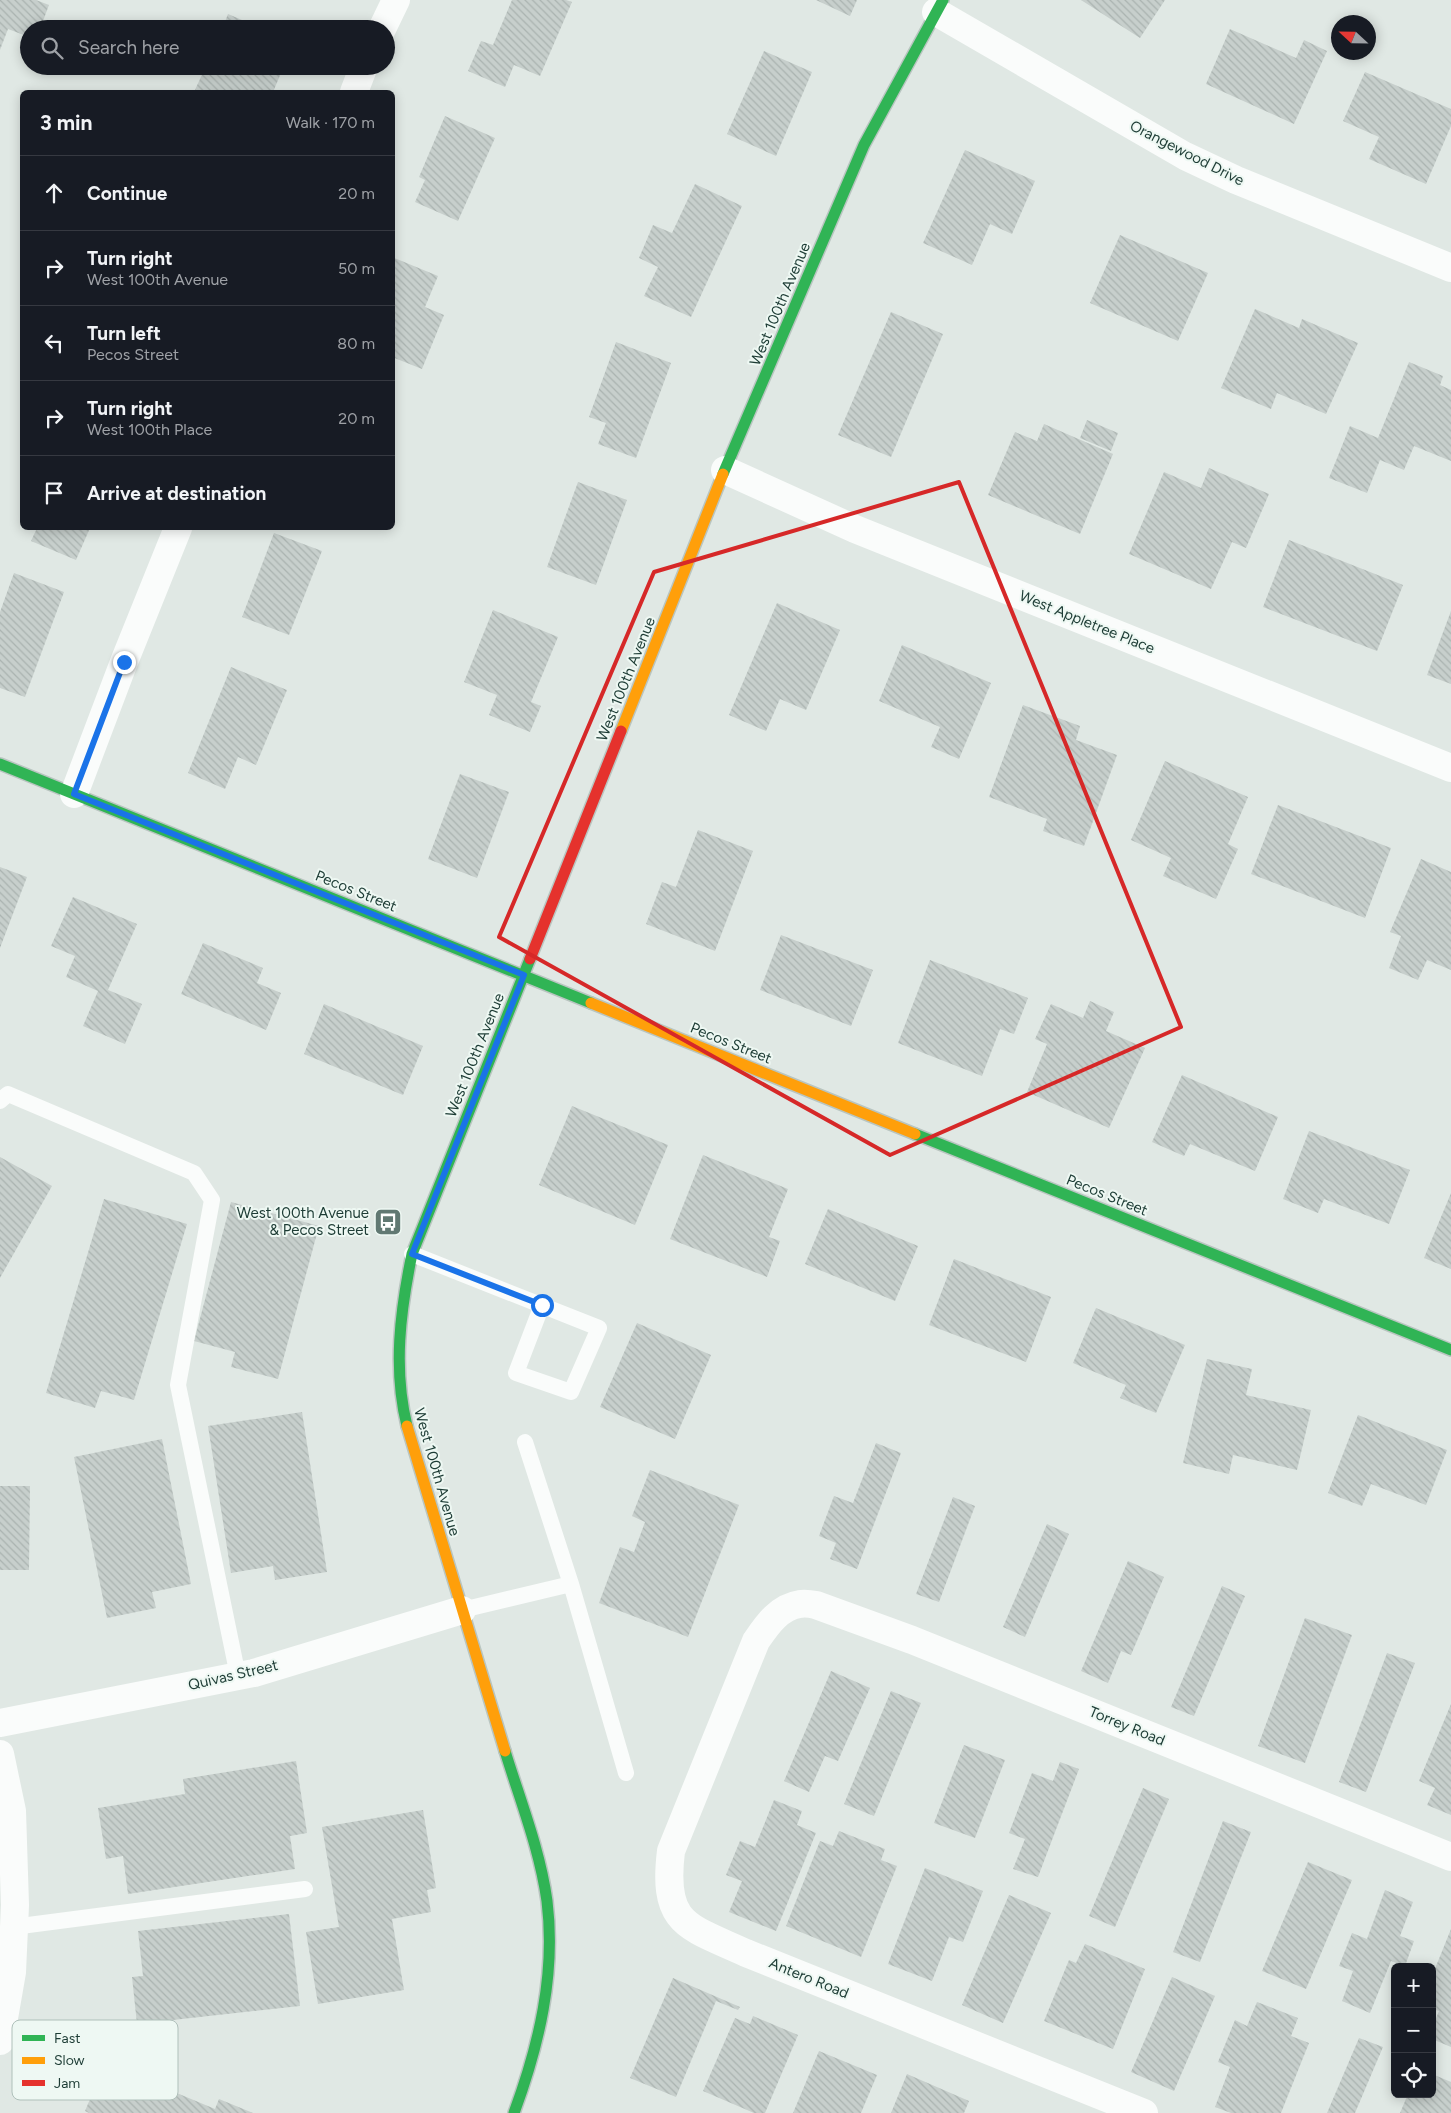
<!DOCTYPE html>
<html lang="en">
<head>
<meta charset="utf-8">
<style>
  :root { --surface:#171b24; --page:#20242c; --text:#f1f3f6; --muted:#9ea1a6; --line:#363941 }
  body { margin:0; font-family:Figtree,sans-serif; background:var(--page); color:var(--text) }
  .controls { position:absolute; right:15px; bottom:15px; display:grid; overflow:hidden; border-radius:8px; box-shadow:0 2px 12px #0003 }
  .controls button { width:45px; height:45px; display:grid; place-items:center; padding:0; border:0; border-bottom:1px solid var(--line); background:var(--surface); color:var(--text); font:25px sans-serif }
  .compass { position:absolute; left:1331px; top:15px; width:45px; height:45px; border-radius:50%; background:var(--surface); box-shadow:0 2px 12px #0003; rotate:292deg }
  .stop { position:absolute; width:15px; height:15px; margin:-11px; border:4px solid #1a73e8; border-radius:50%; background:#fff }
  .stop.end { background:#1a73e8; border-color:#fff; box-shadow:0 1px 5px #0008 }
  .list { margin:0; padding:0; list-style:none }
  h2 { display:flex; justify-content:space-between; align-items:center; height:65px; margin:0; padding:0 20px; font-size:21px }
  h2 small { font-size:16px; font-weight:400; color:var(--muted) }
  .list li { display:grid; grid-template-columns:32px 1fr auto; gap:15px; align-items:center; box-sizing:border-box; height:75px; padding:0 20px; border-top:1px solid var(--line) }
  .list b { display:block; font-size:19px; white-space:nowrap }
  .list p { margin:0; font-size:16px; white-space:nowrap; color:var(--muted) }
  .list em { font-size:16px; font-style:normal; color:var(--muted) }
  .icon { flex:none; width:28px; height:28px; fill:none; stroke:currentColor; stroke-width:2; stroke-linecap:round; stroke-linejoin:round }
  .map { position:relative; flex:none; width:1451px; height:2113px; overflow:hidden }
  .search { position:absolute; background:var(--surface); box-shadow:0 2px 12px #0003; left:20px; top:20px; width:375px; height:55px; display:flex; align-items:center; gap:12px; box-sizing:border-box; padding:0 18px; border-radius:28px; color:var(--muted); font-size:19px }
  .panel { position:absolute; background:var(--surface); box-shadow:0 2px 12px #0003; left:20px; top:90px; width:375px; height:440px; border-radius:8px }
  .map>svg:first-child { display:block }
  .building { fill:url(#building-back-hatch) }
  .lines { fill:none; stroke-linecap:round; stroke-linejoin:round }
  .fast-casing { stroke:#b9c5c0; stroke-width:14 }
  .slow-casing { stroke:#b9c5c0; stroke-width:14 }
  .jam-casing { stroke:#b9c5c0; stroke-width:14 }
  .lane { stroke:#fafcfb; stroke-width:16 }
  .street { stroke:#fafcfb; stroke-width:28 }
  .fast { stroke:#30b455; stroke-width:11 }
  .slow { stroke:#ff9f0a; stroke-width:11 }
  .jam { stroke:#e5322d; stroke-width:11 }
  .route { stroke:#1a73e8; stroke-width:6 }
  .marked { fill:none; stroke:#d62828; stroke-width:4; stroke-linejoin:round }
  .labels { text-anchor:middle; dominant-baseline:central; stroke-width:4; stroke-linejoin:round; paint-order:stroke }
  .street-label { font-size:15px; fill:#1d3c35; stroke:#eef8f3 }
  .poi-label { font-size:15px; fill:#1d3c35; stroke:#eef8f3; text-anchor:end }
  .key { fill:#eef8f3; stroke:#afc0ba; stroke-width:1 }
  .key-label { font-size:14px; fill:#1d3c35 }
</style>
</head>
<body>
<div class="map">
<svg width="1451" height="2113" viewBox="0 0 1451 2113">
  <defs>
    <pattern id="building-back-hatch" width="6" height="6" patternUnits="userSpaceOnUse" patternTransform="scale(1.25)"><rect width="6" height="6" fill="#c7cfcc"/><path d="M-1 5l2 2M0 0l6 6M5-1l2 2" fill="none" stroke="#aab3b0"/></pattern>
  </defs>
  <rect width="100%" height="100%" fill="#e0e8e4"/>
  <path class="building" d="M0,0H36L49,5L40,29H29V37L8,29L0,50Z
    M512,0H566L572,2L540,76L514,65L505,87L468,71L481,41L493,45Z
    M816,0H857L850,16Z
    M1081,0H1165L1140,38Z
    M228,14L263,29H222Z
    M1230,29L1296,58L1304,40L1327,51L1294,124L1206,84Z
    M764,51L812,72L776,156L727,134Z
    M206,66H284L273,92H194Z
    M1365,72L1451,109V126L1426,184L1369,159L1379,137L1343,121Z
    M445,116L495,138L458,221L415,202L425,180L419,177Z
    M965,150L1035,181L1012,234L990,224L972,265L923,243Z
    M695,184L742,206L691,317L644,296L658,267L639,258L653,225L672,233Z
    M1120,235L1208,273L1178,341L1090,303Z
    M392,257L438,276L425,307L444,315L422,369L392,357Z
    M1255,309L1299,328L1302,319L1358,343L1326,414L1277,393L1271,409L1221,388Z
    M891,312L943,334L891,457L838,435Z
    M616,342L671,363L636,458L598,444L606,423L589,417Z
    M1409,362L1443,376L1440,385L1451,390V461L1414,446L1404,470L1380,460L1367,493L1329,478L1350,426L1378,438Z
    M1087,420L1118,433L1111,451L1080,438Z
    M1044,424L1113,454L1080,534L988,495L1015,432L1037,441Z
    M1209,468L1269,494L1246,548L1232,542L1211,589L1129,554L1164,472L1201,488Z
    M578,482L627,500L596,585L547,567Z
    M37,528H90L76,560L31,541Z
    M274,533L322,551L289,635L242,617Z
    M1289,540L1403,585L1377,651L1263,607Z
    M14,573L64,592L25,697L0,688V612Z
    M777,603L840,630L806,710L780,699L766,731L729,715Z
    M493,610L558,637L531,702L541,706L530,732L489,715L497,695L464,682Z
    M1451,611V684L1427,675Z
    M902,645L991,683L959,759L931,747L940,727L879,701Z
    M231,667L287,690L256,765L238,757L225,789L188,773Z
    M1023,705L1080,726L1076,740L1117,755L1084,846L1043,831L1047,819L989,797Z
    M1165,761L1248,797L1228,844L1238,849L1216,899L1163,876L1171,858L1131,840Z
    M460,774L509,792L477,878L428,859Z
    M1278,805L1391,848L1365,918L1251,874Z
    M698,830L753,851L715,951L646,924L662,882L676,887Z
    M1421,859L1451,872V970L1427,960L1418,980L1389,968L1401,936L1390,932Z
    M0,867L27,877L0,948Z
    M73,897L137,924L108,990L142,1004L125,1044L83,1026L98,991L66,977L75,956L51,946Z
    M781,935L873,970L851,1026L760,990Z
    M203,943L263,968L257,983L281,993L266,1030L181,994Z
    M930,960L1028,998L1014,1034L1000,1029L982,1076L898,1043Z
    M1090,1001L1114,1012L1106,1031L1145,1048L1109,1128L1027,1092L1047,1044L1035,1039L1051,1004L1083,1018Z
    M324,1004L423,1046L403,1095L304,1054Z
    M1182,1075L1278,1117L1255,1171L1190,1144L1184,1156L1152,1142Z
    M572,1106L668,1145L635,1225L539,1185Z
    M1309,1131L1410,1170L1389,1224L1324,1199L1318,1213L1283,1199Z
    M703,1155L788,1189L769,1237L780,1241L767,1277L670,1239Z
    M0,1157L52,1186L0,1278Z
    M1451,1193V1269L1424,1258Z
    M104,1199L187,1224L134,1400L101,1391L95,1408L46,1393Z
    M231,1202L319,1226L278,1379L231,1367L235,1352L194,1341Z
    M828,1209L918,1246L895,1301L805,1264Z
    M954,1259L1051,1297L1026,1362L929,1325Z
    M1096,1308L1185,1345L1156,1413L1120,1398L1126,1385L1073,1363Z
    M637,1323L711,1355L675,1439L600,1407Z
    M1207,1359L1252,1369L1246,1395L1311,1410L1297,1470L1233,1455L1229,1474L1183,1463Z
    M302,1412L327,1572L275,1580L273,1566L231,1573L208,1426Z
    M1358,1415L1447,1450L1426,1505L1371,1484L1362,1506L1328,1493Z
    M162,1439L191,1584L152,1592L156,1608L107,1618L74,1457Z
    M876,1443L901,1453L857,1569L830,1559L836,1543L819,1536L834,1496L853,1503Z
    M650,1470L739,1505L688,1637L599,1603L620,1547L634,1552L645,1522L632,1516Z
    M0,1486H30L29,1570H0Z
    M953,1497L975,1506L939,1602L916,1594Z
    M1047,1524L1069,1534L1025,1637L1003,1627Z
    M1128,1561L1164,1577L1131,1655L1121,1651L1108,1683L1081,1671Z
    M1222,1586L1245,1596L1194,1716L1171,1707Z
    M1305,1618L1352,1635L1305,1763L1258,1746Z
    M1387,1653L1415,1663L1366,1792L1339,1782Z
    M831,1671L870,1688L838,1761L825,1756L809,1792L784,1781Z
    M891,1691L921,1703L874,1816L844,1804Z
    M1451,1704V1815L1427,1805L1435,1788L1419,1781Z
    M964,1745L1005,1760L975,1838L934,1823Z
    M296,1761L307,1833L290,1836L295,1869L128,1894L123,1856L106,1859L98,1808L185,1794L183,1779Z
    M1060,1762L1079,1769L1038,1877L1013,1869L1025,1839L1009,1833L1032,1773L1053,1781Z
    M1143,1788L1169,1799L1115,1927L1089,1916Z
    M774,1800L802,1811L797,1825L816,1833L776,1931L729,1912L742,1881L726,1875L740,1841L755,1847Z
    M423,1810L436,1888L427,1890L431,1912L392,1919L404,1990L318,2004L306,1932L339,1927L322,1827Z
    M1223,1821L1251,1832L1200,1962L1173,1952Z
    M839,1831L885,1849L881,1860L897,1866L861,1957L786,1926L820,1841L833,1846Z
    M1308,1862L1352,1880L1306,1989L1262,1971Z
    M925,1868L983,1891L963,1942L949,1937L932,1981L888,1964Z
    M1385,1890L1413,1902L1400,1936L1414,1941L1405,1966L1391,1961L1370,2013L1342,2001L1353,1971L1339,1966L1352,1933L1367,1939Z
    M1009,1895L1051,1913L1003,2023L962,2005Z
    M289,1914L300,2006L137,2024L132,1977L143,1976L138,1931Z
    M1451,1929V2047L1432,2039V2028L1439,2011L1432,2009V1976Z
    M1085,1944L1145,1969L1113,2049L1044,2021L1069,1960L1076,1963Z
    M1172,1977L1215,1996L1174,2091L1131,2072Z
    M673,1978L740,2007L738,2010L716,2001L676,2097L630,2078Z
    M1257,2002L1298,2018L1291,2036L1309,2043L1281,2113H1231L1215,2107L1230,2067L1218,2062L1235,2020L1247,2026Z
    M753,2016L798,2035L765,2113H754L703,2091L735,2018L750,2024Z
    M1359,2038L1383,2047L1355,2113H1327Z
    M819,2051L877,2075L861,2113H793Z
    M105,2063L215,2109L219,2099L253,2113H89L85,2111Z
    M907,2074L969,2101L964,2113H891Z
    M1432,2074L1451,2082V2113H1400L1408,2094H1432Z"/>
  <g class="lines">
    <g class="fast-casing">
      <path id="fast" d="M723,474L864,145L943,0
        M0,764L591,1003
        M915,1134L1451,1350
        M407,1426C393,1369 400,1312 412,1254L530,959
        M505,1751C520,1800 540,1850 547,1901C556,1974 539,2045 514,2113"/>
    </g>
    <g class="slow-casing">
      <path id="slow" d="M621,731L723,474
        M591,1003L915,1134
        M407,1426L505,1751"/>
    </g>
    <g class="jam-casing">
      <path id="jam" d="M530,959L621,731"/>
    </g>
    <path class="lane" d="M0,1101L8,1094L194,1173L212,1200L178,1385L238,1676
      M412,1254L599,1328L571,1392L516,1373L542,1305
      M571,1584L626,1773
      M462,1610L571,1584L525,1442
      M13,1927L305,1889"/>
    <path class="street" d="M936,12L1185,156L1236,180L1451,268
      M382,29L396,0
      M354,92L364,66
      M725,470L855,529L1451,768
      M74,794L124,662L178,528
      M0,1723L254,1673L462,1610
      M0,1754L12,1811L15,1905L12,1972L0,2041
      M1144,2113L746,1953C687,1926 662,1925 671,1851L756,1641C767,1625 779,1607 800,1604C805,1603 811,1604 816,1605L912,1640L1451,1857"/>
    <use href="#fast" class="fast"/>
    <use href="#slow" class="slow"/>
    <use href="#jam" class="jam"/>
  </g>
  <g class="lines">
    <path class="route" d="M124,662L74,794L524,975L412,1254L542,1305"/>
  </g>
  <path class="marked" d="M959,482L1181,1027L890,1155L499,937L654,572Z"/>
  <defs>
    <g id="bus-square" transform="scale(1.4375)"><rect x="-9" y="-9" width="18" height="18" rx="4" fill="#617872" stroke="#eef8f3"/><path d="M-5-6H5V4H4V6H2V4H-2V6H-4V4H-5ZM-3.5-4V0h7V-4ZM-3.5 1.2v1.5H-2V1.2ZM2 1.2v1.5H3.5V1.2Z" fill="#fff"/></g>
  </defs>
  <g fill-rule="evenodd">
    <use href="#bus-square" x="388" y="1222"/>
  </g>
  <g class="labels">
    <g class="street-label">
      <text transform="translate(1187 153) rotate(27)">Orangewood Drive</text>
      <text transform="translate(780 304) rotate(-67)">West 100th Avenue</text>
      <text transform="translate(1087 622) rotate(22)">West Appletree Place</text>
      <text transform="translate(626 679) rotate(-68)">West 100th Avenue</text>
      <text transform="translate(356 891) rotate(22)">Pecos Street</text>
      <text transform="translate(731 1043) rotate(22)">Pecos Street</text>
      <text transform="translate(475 1055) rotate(-68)">West 100th Avenue</text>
      <text transform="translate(1107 1195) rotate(22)">Pecos Street</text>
      <text transform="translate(437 1472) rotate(74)">West 100th Avenue</text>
      <text transform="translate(233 1675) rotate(-13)">Quivas Street</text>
      <text transform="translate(1127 1726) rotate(22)">Torrey Road</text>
      <text transform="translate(809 1978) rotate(22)">Antero Road</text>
    </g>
    <g class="poi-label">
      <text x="369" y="1213">West 100th Avenue<tspan x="369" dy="17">&amp; Pecos Street</tspan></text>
    </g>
  </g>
  <rect x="12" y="2020" width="166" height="80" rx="8" class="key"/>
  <rect x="22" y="2035" width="23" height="6" fill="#30b455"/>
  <rect x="22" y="2057" width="23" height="7" fill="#ff9f0a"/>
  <rect x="22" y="2080" width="23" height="6" fill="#e5322d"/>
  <g class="key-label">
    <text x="54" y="2043">Fast</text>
    <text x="54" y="2065">Slow</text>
    <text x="54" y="2088">Jam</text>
  </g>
</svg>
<div class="controls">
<button>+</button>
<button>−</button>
<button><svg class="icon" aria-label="locate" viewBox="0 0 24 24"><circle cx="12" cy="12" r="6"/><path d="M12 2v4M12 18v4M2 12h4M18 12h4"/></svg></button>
</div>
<svg class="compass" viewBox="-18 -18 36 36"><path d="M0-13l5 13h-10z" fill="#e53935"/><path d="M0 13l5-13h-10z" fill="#9ea1a6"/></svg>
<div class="stop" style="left:542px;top:1305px"></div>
<div class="stop end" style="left:124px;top:662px"></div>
<div class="search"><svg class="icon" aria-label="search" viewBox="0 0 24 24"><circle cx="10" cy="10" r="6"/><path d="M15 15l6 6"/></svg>Search here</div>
<section class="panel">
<h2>3 min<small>Walk · 170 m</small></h2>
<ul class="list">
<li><svg class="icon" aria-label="ahead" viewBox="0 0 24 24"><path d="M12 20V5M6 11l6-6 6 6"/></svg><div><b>Continue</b></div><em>20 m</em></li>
<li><svg class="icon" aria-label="right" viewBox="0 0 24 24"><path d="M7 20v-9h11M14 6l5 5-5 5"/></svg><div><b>Turn right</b><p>West 100th Avenue</p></div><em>50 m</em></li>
<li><svg class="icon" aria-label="left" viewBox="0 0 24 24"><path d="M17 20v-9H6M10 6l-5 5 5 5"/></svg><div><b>Turn left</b><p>Pecos Street</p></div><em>80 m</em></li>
<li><svg class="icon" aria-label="right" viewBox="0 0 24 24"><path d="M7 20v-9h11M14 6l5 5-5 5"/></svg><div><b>Turn right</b><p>West 100th Place</p></div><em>20 m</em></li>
<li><svg class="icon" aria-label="arrive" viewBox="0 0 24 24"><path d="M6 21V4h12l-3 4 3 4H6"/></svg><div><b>Arrive at destination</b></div></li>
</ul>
</section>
</div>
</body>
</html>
